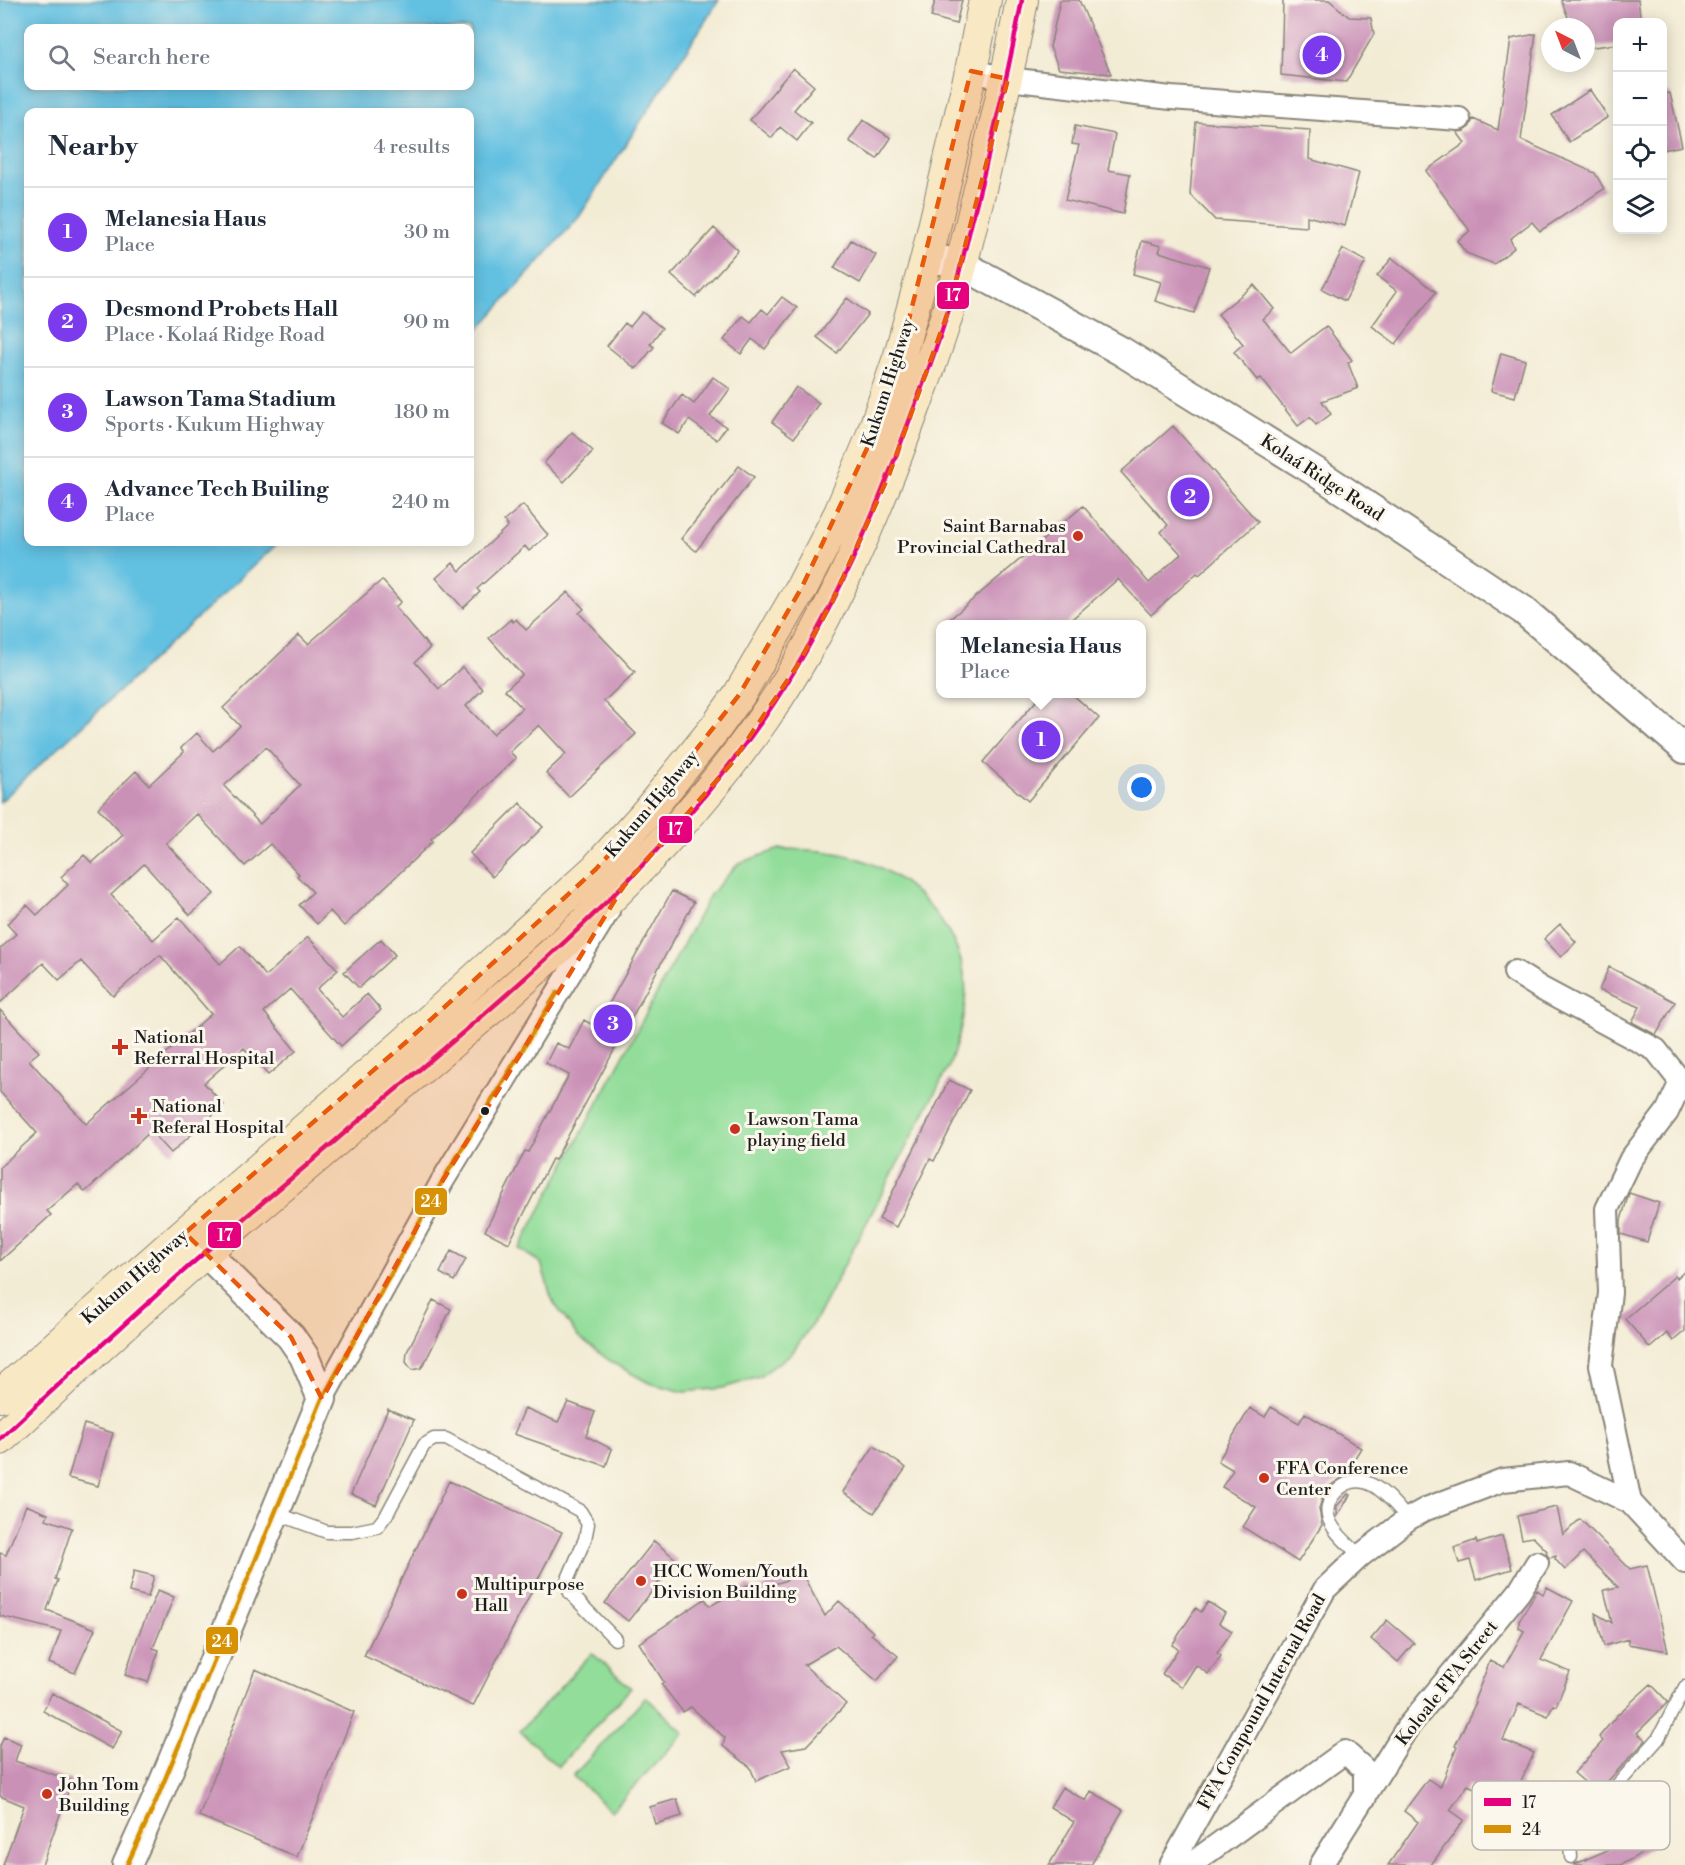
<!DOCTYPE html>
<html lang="en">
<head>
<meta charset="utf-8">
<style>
  :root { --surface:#fff; --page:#f6f6f7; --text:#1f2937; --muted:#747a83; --line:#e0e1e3; --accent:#7c3aed }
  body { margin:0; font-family:"Libre Bodoni",serif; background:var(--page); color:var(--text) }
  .controls { position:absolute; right:18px; top:18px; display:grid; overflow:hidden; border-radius:12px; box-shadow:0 3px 15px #0003 }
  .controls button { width:54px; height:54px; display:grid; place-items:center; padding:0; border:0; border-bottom:2px solid var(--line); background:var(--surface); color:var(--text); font:30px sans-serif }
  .compass { position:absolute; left:1541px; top:18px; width:54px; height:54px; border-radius:50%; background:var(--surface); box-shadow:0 3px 15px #0003; rotate:318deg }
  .you { position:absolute; left:1142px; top:788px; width:21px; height:21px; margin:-15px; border:4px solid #fff; border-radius:50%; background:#1a73e8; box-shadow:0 0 0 9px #1a73e833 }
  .badge { display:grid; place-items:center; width:39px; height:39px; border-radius:50%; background:var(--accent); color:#fff; font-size:20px; font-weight:700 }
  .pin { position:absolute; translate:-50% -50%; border:3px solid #fff; box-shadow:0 2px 6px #0006 }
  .popup { position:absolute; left:936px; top:620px; width:210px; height:78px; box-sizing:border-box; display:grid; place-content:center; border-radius:12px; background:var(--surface); filter:drop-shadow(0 2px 4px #0005); font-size:20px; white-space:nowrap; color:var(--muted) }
  .popup b { font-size:22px; color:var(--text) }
  .popup::after { content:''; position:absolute; left:50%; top:100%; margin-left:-12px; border:12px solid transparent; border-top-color:var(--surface) }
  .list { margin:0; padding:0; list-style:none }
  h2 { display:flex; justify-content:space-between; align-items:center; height:78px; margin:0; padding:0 24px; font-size:26px }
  h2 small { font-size:20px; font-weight:400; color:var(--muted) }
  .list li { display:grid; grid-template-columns:39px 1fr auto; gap:18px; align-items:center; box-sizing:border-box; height:90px; padding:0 24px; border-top:2px solid var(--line) }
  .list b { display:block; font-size:22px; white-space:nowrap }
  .list p { margin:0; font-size:20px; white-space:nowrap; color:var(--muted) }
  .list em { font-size:20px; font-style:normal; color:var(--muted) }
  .icon { flex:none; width:33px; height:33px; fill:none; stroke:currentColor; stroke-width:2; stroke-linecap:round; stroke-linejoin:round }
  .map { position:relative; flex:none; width:1685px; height:1865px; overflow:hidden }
  .search { position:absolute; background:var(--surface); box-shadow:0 3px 15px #0003; left:24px; top:24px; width:450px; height:66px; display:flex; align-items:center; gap:15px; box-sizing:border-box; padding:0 21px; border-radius:12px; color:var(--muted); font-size:22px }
  .panel { position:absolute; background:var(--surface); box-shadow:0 3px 15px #0003; left:24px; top:108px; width:450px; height:438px; border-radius:12px }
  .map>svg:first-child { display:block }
  .green { fill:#92dd9a; stroke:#577c5b; stroke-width:1.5 }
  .water { fill:#62c0e1; stroke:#3f6e7e; stroke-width:1.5; fill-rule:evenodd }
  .building { fill:#ca91b7; fill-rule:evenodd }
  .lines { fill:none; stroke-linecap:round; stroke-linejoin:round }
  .service-casing { stroke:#888478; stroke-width:15 }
  .minor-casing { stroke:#888478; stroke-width:26 }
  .tertiary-casing { stroke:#888478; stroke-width:32 }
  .secondary-casing { stroke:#888478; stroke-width:34 }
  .service { stroke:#fff; stroke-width:12 }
  .minor { stroke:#fff; stroke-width:22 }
  .tertiary { stroke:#fff; stroke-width:28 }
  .secondary { stroke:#f8e8c3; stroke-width:32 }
  .bus-1-casing { stroke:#fbf7ec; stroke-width:9 }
  .bus-2-casing { stroke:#fbf7ec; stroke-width:9 }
  .bus-1 { stroke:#e5007d; stroke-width:4.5 }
  .bus-2 { stroke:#d69104; stroke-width:4.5 }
  .marked { fill:#e8590c; fill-opacity:0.2; stroke:#e8590c; stroke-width:4.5; stroke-dasharray:12 8; stroke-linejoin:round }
  .poi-dot { fill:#c8321e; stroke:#fbf7ec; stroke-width:2 }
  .bus-dot { fill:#1c1c1c; stroke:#fbf7ec; stroke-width:2 }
  .labels { text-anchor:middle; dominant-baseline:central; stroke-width:6; stroke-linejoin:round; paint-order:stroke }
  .street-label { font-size:18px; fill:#1c1c1c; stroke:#fbf7ec }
  .poi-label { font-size:18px; fill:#1c1c1c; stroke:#fbf7ec; text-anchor:start }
  .key { fill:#fbf7ec; stroke:#b8b5ae; stroke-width:1.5 }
  .key-label { font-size:16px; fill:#1c1c1c }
  .line-badge { stroke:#fbf7ec; stroke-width:2 }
  .badge-label { font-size:16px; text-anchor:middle; font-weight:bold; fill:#fff }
</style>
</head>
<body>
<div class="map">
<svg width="1685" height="1865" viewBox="0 0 1685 1865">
  <rect width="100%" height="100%" fill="#fbf7ec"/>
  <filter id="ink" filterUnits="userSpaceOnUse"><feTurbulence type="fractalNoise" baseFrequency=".0167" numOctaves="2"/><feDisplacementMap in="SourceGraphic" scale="12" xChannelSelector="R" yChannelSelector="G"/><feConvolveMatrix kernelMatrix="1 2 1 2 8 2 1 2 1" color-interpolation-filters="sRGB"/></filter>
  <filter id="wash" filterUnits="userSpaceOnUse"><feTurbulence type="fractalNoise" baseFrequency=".008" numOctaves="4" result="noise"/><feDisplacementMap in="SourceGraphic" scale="24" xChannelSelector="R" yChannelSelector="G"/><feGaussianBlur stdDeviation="1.35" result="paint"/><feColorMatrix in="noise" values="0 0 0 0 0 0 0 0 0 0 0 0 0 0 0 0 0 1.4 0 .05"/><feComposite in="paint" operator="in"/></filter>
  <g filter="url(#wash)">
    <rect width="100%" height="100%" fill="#f3ecd5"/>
    <path class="green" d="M780,849C805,849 829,850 853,857C906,872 957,923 965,979C968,1008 959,1036 950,1064L817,1317L792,1353L759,1377L723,1388L684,1392L649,1383L613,1363L578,1337L552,1300L541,1263L519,1249L710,895L739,863Z
      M592,1653L631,1688L558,1767L520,1731Z
      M646,1697L684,1733L611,1811L573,1776Z"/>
    <path class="water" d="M0,0H719L579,217L470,339V112H28V542H279L0,802ZM28,28H470V86H28Z"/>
    <g id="blocks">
      <path class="building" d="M935,0H962L956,24L931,17Z
        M1060,0H1079L1111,74L1059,69L1050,47Z
        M1283,0H1329L1349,17L1371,18L1374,34L1346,82L1281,75Z
        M1561,0H1638L1641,22H1617V44L1586,48V27H1572Z
        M1536,34L1521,140L1595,173L1604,189L1540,231L1532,222L1510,239L1514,248L1494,264L1466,253L1457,241L1470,231L1426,171L1465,143L1457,132L1465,131L1470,126L1473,119L1498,130L1511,39Z
        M793,68L814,86L794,110L811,123L797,141L780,127L772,138L750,120Z
        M1590,90L1608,117L1569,142L1552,115Z
        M1670,93L1682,146L1662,150V94Z
        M863,120L891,138L877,159L849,141Z
        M1196,122L1310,130L1309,159L1359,173L1345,226L1307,216V227L1215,220L1190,194Z
        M1075,126L1115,134L1108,170L1130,174L1123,214L1065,200L1079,145L1072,144Z
        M714,228L738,250L696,297L671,275Z
        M851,240L876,255L860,283L834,268Z
        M1142,241L1161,246L1159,252L1209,267L1194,313L1155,301L1161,282L1133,274Z
        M1343,249L1366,261L1345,301L1322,289Z
        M1392,258L1436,292L1396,344L1372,326L1397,291L1377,276Z
        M1254,285L1274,309L1263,319L1291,353L1326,326L1352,360L1348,363L1358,388L1322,401L1331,414L1316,425L1310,417L1298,426L1261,378L1257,380L1234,352L1243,344L1218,314Z
        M782,297L797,308L765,349L752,339L741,354L724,340L743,316L751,322L762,309L768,314Z
        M847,298L868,314L837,353L817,337Z
        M642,312L662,328L650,344L654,347L636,369L607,346L625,323L630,327Z
        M1501,353L1525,360L1515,397L1491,391Z
        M713,377L730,389L710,416L726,427L717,440L689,420L679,434L662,423L682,395L694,404Z
        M796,387L819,403L794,438L772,422Z
        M1173,426L1258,522L1199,575L1197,573L1151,615L1118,579L1066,624H944L1083,506L1149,583L1181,554L1161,532L1168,525L1121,472Z
        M572,432L593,451L564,482L544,463Z
        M739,466L754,477L696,551L681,539Z
        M523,505L548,535L529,551L525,546L477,589L480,592L463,608L436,578L453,563L460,571L508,526L504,521Z
        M382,580L401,602L395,607L430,648L415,662L439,689L462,667L483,689L466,706L493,734L522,708L505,690L522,675L489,638L511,619L513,622L516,619L526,630L568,592L584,609L579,613L635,672L604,701L636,734L569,797L546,773L566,754L539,725L510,752L516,758L431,839L433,841L344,926L330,911L317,924L299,905L313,892L297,876L299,874L270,844L245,866L197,814L166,843L214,894L190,915L144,864L111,895L153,940L179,917L220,964L240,946L266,976L308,937L338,970L317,989L342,1017L367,994L381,1010L341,1046L290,989L264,1012L296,1051L268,1075L244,1048L204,1083L224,1105L171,1153L151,1131L85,1192L78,1184L47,1211L51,1215L0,1261V1167L37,1133L0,1092V1010L39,1052L29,1060L86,1124L211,1014L160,955L113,996L81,961L59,980L43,963L0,1003V949L16,934L7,924L27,905L37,915L68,885L61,877L84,855L92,863L123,835L98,808L136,771L149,785L184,752L181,748L197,733L213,751L240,726L223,708L299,635L308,644ZM266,747L300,785L260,824L224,786Z
        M1043,693H1071L1099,718L1028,801L983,762Z
        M520,803L543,827L492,877L470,853Z
        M672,891L694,902L555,1160L552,1159L509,1243L485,1231L525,1151L528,1152L569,1075L546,1063L556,1043L569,1049L584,1020L596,1027Z
        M1560,924L1576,942L1561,957L1544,939Z
        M381,939L395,955L359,988L344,972Z
        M1609,967L1629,977L1675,1002L1656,1035L1632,1022L1640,1007L1599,990Z
        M949,1080L970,1090L934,1161L930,1159L896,1227L879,1219Z
        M1629,1193L1659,1203L1647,1242L1621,1234V1220Z
        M451,1251L466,1259L454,1281L440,1273Z
        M1685,1271V1331L1673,1341L1667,1333L1650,1348L1625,1319L1675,1276L1677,1278Z
        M433,1300L451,1309L424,1364L421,1368L412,1370L406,1362L407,1352Z
        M568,1402L595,1412L586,1436L612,1449L606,1466L514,1434L525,1408L558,1422Z
        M1271,1407L1299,1423L1305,1413L1361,1448L1343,1477L1331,1485L1323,1495L1319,1509L1322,1525L1298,1562L1243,1527L1256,1507L1222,1487L1233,1470L1218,1461L1250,1408L1265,1417Z
        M388,1409L414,1420L376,1505L351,1494Z
        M84,1424L113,1433L98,1486L68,1478Z
        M874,1446L906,1468L874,1513L843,1492Z
        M449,1481L562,1532L473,1706L364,1656Z
        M1348,1494L1350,1495L1337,1517V1506Z
        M26,1505L48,1514L46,1519L72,1528L55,1579L58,1580L47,1610L95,1629L75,1673L49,1663L61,1631L0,1616V1553L6,1555Z
        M1557,1507L1563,1535L1580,1519L1630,1569L1647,1565L1668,1651L1628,1644V1639L1604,1646L1595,1613L1612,1623L1604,1590L1618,1587L1583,1552L1565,1570L1555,1559L1556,1556L1549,1558L1546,1553L1547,1551L1533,1537L1522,1539L1517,1516Z
        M1502,1536L1512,1569L1476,1580L1470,1560L1459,1563L1454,1548L1476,1540L1477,1544Z
        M654,1541L677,1560L628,1621L605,1603Z
        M134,1571L154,1576L148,1597L129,1592Z
        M801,1572L825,1616L839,1601L873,1632L871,1634L898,1656L877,1681L836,1646L804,1665L846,1704L806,1746L782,1750L791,1766L756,1781L750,1767L723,1746L725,1738L691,1707L683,1712L661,1684L664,1682L639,1643L705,1599L710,1606L748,1585L755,1590L784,1581Z
        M1547,1587L1573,1601L1541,1660L1570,1672L1556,1706L1553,1705L1548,1716L1519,1704L1503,1740L1534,1753L1520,1784L1523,1785L1513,1806L1468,1785L1450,1810L1464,1820L1431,1865H1388L1418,1822L1404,1811L1428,1779L1440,1787L1457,1747L1455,1746L1476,1702L1474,1701L1490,1661L1504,1667L1524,1631L1519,1628V1621L1537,1590L1543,1594Z
        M158,1590L174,1597L153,1648L159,1650L148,1682L125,1675L138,1636Z
        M1208,1602L1225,1613L1219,1623L1232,1631L1217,1653L1221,1656L1208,1674L1196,1665L1182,1687L1162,1674L1178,1649L1172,1645L1196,1608L1201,1612Z
        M1387,1620L1414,1643L1398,1662L1371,1639Z
        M255,1669L354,1712L297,1857L199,1816Z
        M1651,1684L1668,1702L1637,1733L1646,1740L1597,1793L1574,1773L1603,1741L1599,1737L1617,1715Z
        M52,1693L122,1731L112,1749L43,1711Z
        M4,1737L21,1744L15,1761L72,1781L42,1865H3L24,1806L0,1796V1746Z
        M1062,1787L1086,1801L1091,1791L1123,1810L1091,1865H1049L1074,1822L1050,1807Z
        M677,1799L682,1816L655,1824L650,1807Z
        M1632,1812L1652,1847L1621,1865H1573L1610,1849L1602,1836V1829Z"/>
    </g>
  </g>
  <g filter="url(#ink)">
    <use href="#blocks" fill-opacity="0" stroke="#888478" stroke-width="1.5"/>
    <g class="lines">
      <g class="service-casing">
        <path id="service" d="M275,1513L327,1532H352L377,1527L387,1514L424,1445L434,1439H446L580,1511L588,1524L585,1539L567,1581L570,1593L615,1639
          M1360,1556C1350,1545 1332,1532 1328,1516C1326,1507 1330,1498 1337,1491C1365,1464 1390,1499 1408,1519
          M1571,1857L1570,1844L1593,1808L1612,1791L1658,1739L1685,1687"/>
      </g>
      <g class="minor-casing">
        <path id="minor" d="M971,71L1008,79L1171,98L1459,119
          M1515,972L1542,989L1656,1050L1681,1082L1667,1112L1631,1159L1607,1209L1610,1293L1601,1365L1630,1502
          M322,1399L443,1180L608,911
          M1171,1865L1325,1589L1360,1556L1408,1519L1426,1509L1503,1480L1569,1473L1630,1502L1685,1562
          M1190,1865L1345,1752L1365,1770V1797
          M1321,1865L1407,1728L1519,1592L1537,1563"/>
      </g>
      <g class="tertiary-casing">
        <path id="tertiary" d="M927,257L961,264L1121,351L1316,472L1523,610L1685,749
          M127,1865L156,1801L322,1399L304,1356L291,1337L189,1236"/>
      </g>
      <g class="secondary-casing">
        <path id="secondary" d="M0,1396L185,1233L405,1043L596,869L644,816L716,727L739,695L802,587L840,513L870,442L900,355L927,257L971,71L985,0
          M0,1439C67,1377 134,1314 203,1254C251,1211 301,1171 349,1129C498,1003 652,879 764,718C824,631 868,532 905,432C920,392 936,352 948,311C959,277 967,241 976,205C993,137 1009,69 1022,0"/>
      </g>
      <use href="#service" class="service"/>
      <use href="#minor" class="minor"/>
      <use href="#tertiary" class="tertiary"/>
      <use href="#secondary" class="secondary"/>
      <g class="bus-1-casing">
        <path id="bus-1" d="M0,1439C67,1377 134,1314 203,1254C251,1211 301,1171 349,1129C498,1003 652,879 764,718C824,631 868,532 905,432C920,392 936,352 948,311C959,277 967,241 976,205C993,137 1009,69 1022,0"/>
      </g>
      <g class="bus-2-casing">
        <path id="bus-2" d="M127,1865L156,1801L322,1399L443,1180L557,993"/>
      </g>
      <use href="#bus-1" class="bus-1"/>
      <use href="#bus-2" class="bus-2"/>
    </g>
  </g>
  <path class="marked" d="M971,71L1008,79L948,312L889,475L832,602L797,666L731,764L623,887L443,1180L322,1399L291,1337L185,1233L405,1043L596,869L644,816L739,695L802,587L870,442L900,355Z"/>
  <g class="poi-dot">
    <circle cx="1078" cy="536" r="6"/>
    <path d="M117 1038h6v6h6v6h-6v6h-6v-6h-6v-6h6z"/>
    <path d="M136 1107h6v6h6v6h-6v6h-6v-6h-6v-6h6z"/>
    <circle cx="735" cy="1129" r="6"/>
    <circle cx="1264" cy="1478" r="6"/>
    <circle cx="641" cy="1581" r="6"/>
    <circle cx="462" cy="1594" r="6"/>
    <circle cx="47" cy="1794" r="6"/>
  </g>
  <circle class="bus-dot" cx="485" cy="1111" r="5"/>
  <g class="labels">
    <g class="street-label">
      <text transform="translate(888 383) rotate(-72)">Kukum Highway</text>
      <text transform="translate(1322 478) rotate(33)">Kolaá Ridge Road</text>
      <text transform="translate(652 804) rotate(-50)">Kukum Highway</text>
      <text transform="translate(135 1277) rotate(-41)">Kukum Highway</text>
      <text transform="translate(1447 1683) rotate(-52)">Koloale FFA Street</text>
      <text transform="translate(1262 1702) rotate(-61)">FFA Compound Internal Road</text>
    </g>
    <g class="poi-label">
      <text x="1066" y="526" text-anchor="end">Saint Barnabas<tspan x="1066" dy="21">Provincial Cathedral</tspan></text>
      <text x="134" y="1037">National<tspan x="134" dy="21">Referral Hospital</tspan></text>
      <text x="152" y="1106">National<tspan x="152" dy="21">Referal Hospital</tspan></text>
      <text x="747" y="1119">Lawson Tama<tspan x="747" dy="21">playing field</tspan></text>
      <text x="1276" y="1468">FFA Conference<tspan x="1276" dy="21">Center</tspan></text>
      <text x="653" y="1571">HCC Women/Youth<tspan x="653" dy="21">Division Building</tspan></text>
      <text x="474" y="1584">Multipurpose<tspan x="474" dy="21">Hall</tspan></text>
      <text x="59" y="1784">John Tom<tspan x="59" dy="21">Building</tspan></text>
    </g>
  </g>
  <rect x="1472" y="1781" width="198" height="69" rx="9" class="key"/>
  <rect x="1484" y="1798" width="27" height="8" fill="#e5007d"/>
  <rect x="1484" y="1825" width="27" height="8" fill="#d69104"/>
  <g class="key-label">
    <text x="1522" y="1808">17</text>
    <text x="1522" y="1835">24</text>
  </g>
  <g class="line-badge">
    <rect x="936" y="281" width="34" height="29" rx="6" fill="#e5007d"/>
    <rect x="658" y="815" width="35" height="29" rx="6" fill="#e5007d"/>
    <rect x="414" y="1187" width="34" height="29" rx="6" fill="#d69104"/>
    <rect x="207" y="1221" width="35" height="28" rx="6" fill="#e5007d"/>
    <rect x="205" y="1626" width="34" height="29" rx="6" fill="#d69104"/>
  </g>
  <g class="badge-label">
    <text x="953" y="301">17</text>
    <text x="675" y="835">17</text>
    <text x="431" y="1207">24</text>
    <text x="225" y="1241">17</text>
    <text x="222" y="1647">24</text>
  </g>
</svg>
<div class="controls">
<button>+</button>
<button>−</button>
<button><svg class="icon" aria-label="locate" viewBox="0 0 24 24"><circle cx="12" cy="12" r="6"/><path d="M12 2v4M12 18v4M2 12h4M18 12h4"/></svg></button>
<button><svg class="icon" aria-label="layers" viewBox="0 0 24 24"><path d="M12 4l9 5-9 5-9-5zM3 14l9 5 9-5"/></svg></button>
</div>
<svg class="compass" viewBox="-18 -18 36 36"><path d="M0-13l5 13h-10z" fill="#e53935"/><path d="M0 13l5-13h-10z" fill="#747a83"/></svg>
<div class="you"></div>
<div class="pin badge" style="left:1041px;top:740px">1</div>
<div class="popup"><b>Melanesia Haus</b>Place</div>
<div class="pin badge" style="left:1190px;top:497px">2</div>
<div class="pin badge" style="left:613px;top:1024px">3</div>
<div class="pin badge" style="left:1322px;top:55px">4</div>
<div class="search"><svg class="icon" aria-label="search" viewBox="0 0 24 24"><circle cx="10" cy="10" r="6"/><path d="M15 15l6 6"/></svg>Search here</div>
<section class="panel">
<h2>Nearby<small>4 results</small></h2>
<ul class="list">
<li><span class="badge">1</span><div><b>Melanesia Haus</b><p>Place</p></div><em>30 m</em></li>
<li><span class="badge">2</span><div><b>Desmond Probets Hall</b><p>Place · Kolaá Ridge Road</p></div><em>90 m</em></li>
<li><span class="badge">3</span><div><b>Lawson Tama Stadium</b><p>Sports · Kukum Highway</p></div><em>180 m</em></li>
<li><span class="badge">4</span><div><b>Advance Tech Builing</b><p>Place</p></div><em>240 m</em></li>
</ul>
</section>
</div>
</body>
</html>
